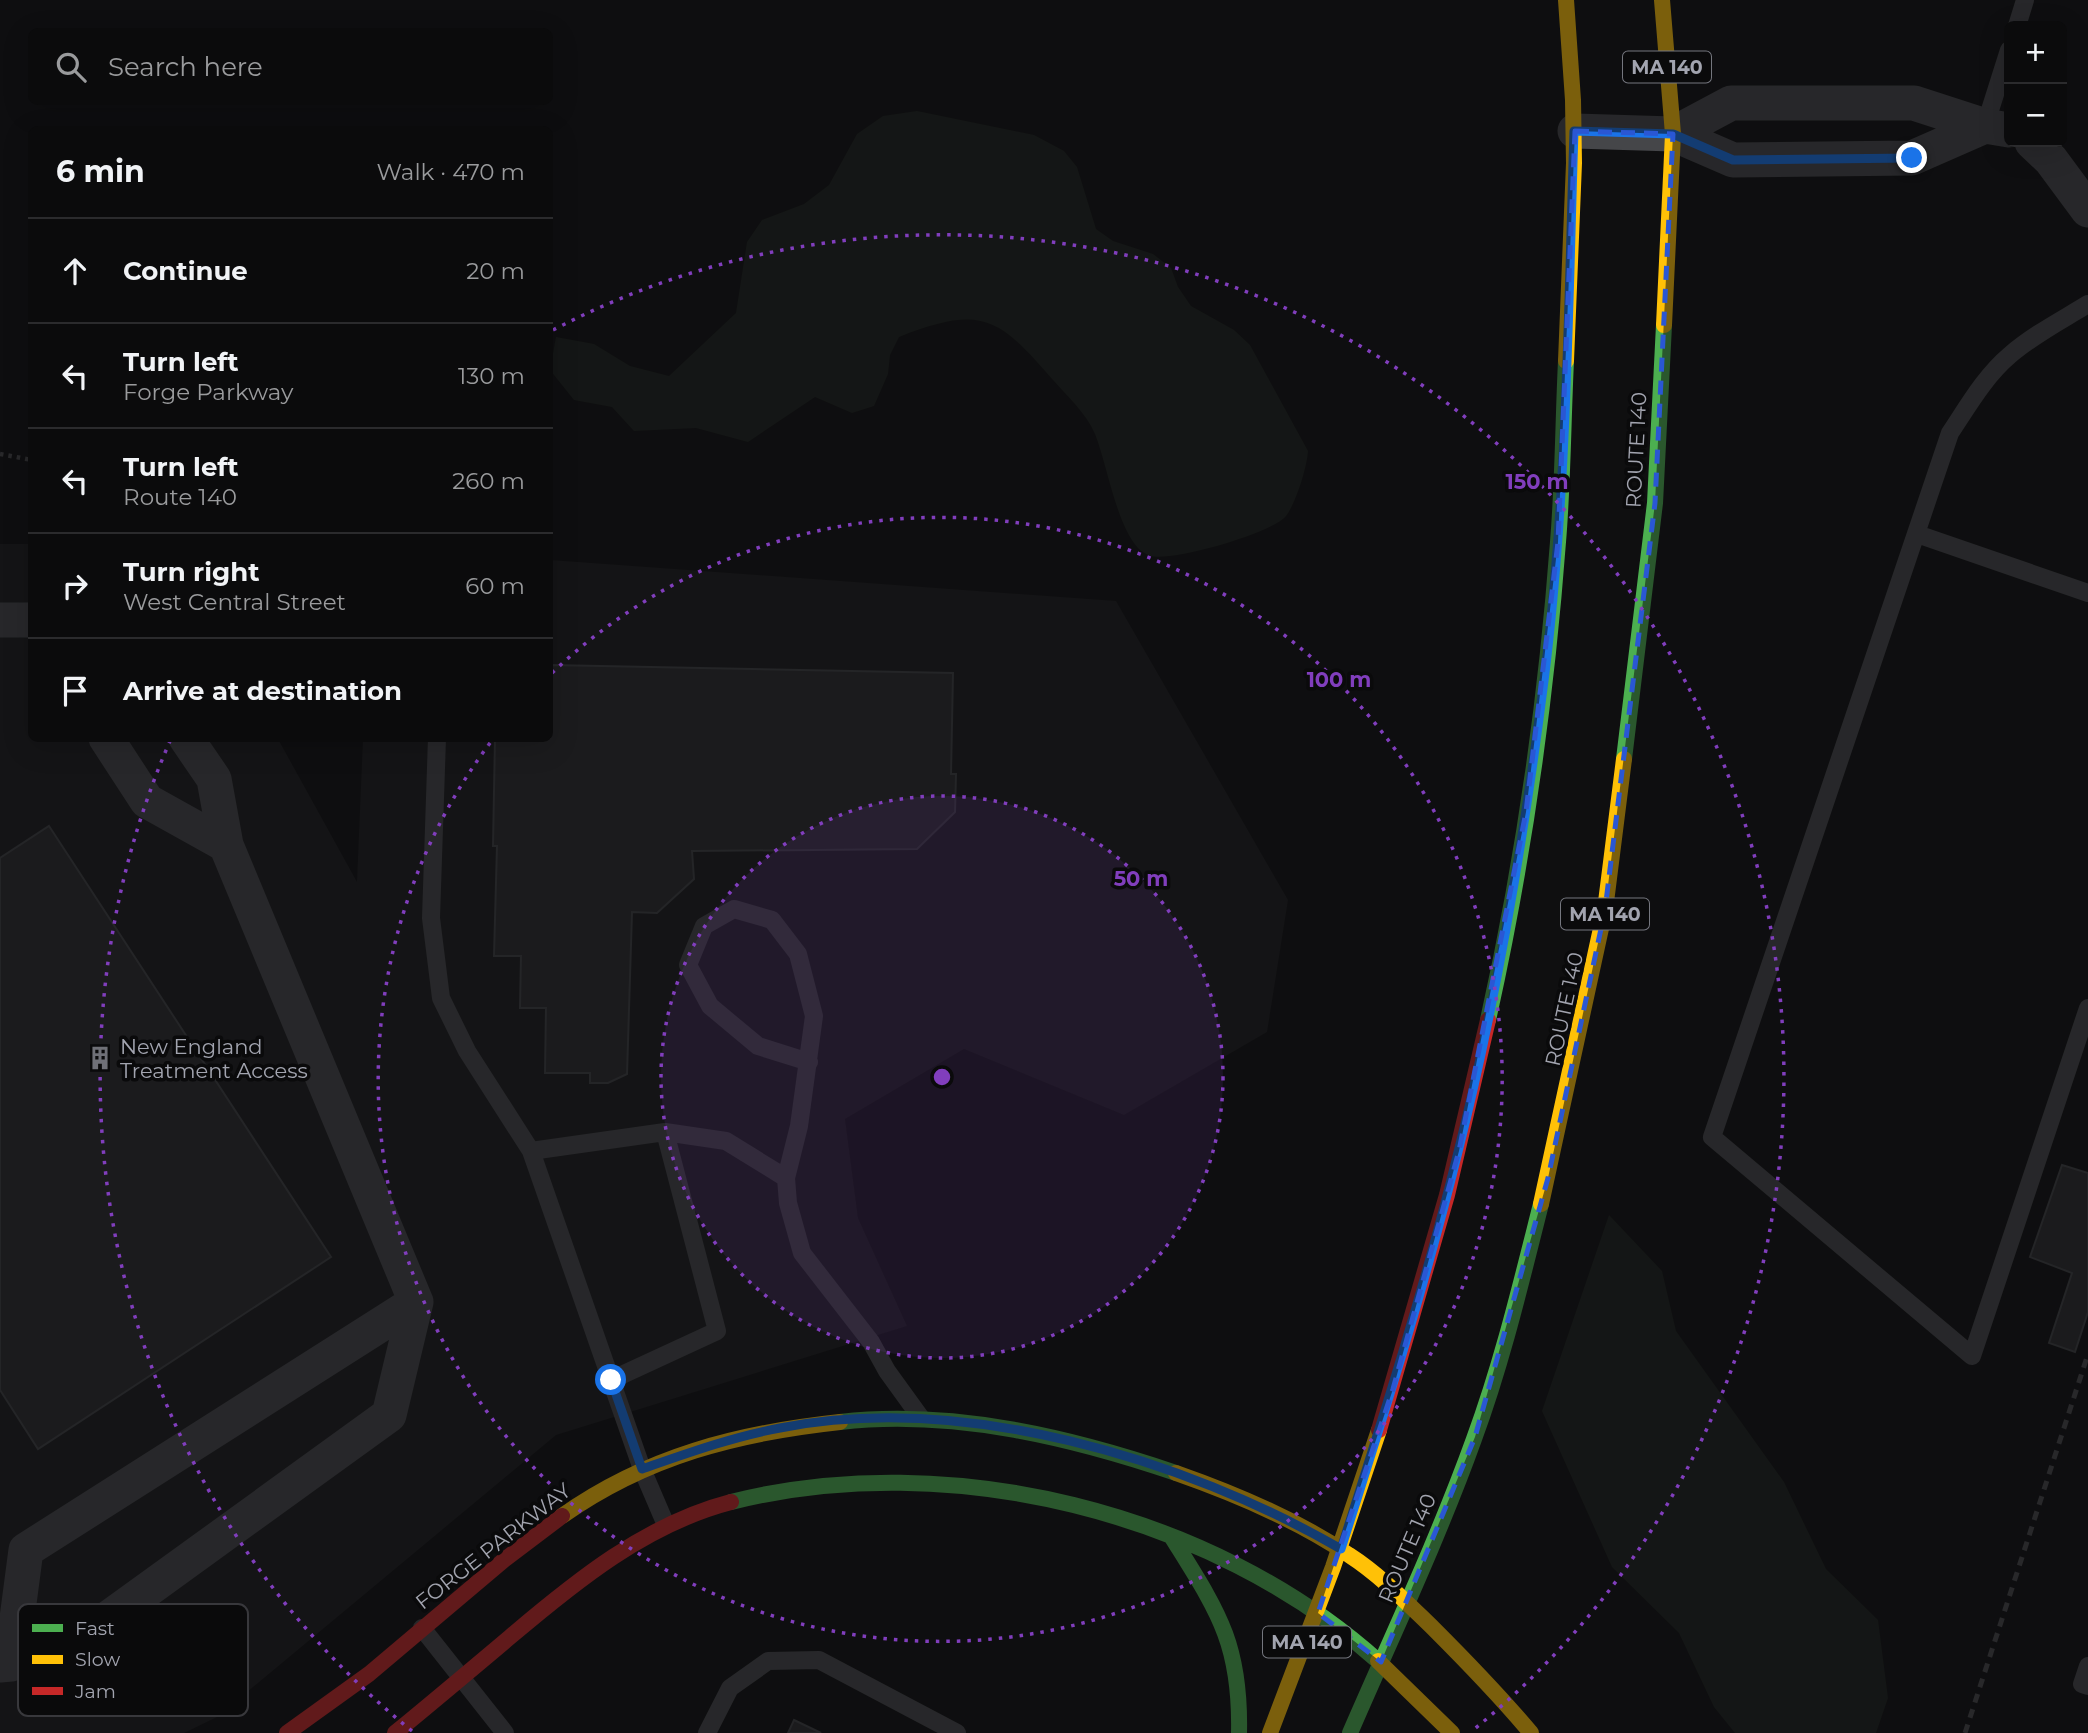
<!DOCTYPE html>
<html lang="en">
<head>
<meta charset="utf-8">
<style>
  :root { --surface:#0b0b0c; --page:#19191a; --text:#f1f3f6; --muted:#9a9b9d; --line:#2b2b2d }
  body { margin:0; font-family:Montserrat,sans-serif; background:var(--page); color:var(--text) }
  .controls { position:absolute; right:21px; top:21px; display:grid; overflow:hidden; border-radius:10px; box-shadow:0 7px 28px #0002 }
  .controls button { width:63px; height:63px; display:grid; place-items:center; padding:0; border:0; border-bottom:2px solid var(--line); background:var(--surface); color:var(--text); font:35px sans-serif }
  .stop { position:absolute; width:21px; height:21px; margin:-16px; border:5px solid #1a73e8; border-radius:50%; background:#fff }
  .stop.end { background:#1a73e8; border-color:#fff; box-shadow:0 2px 7px #0008 }
  .list { margin:0; padding:0; list-style:none }
  h2 { display:flex; justify-content:space-between; align-items:center; height:91px; margin:0; padding:0 28px; font-size:30px }
  h2 small { font-size:23px; font-weight:400; color:var(--muted) }
  .list li { display:grid; grid-template-columns:46px 1fr auto; gap:21px; align-items:center; box-sizing:border-box; height:105px; padding:0 28px; border-top:2px solid var(--line) }
  .list b { display:block; font-size:26px; white-space:nowrap }
  .list p { margin:0; font-size:23px; white-space:nowrap; color:var(--muted) }
  .list em { font-size:23px; font-style:normal; color:var(--muted) }
  .icon { flex:none; width:38px; height:38px; fill:none; stroke:currentColor; stroke-width:2; stroke-linecap:round; stroke-linejoin:round }
  .map { position:relative; flex:none; width:2088px; height:1733px; overflow:hidden }
  .search { position:absolute; background:var(--surface); box-shadow:0 7px 28px #0002; left:28px; top:28px; width:525px; height:77px; display:flex; align-items:center; gap:18px; box-sizing:border-box; padding:0 24px; border-radius:10px; color:var(--muted); font-size:26px }
  .panel { position:absolute; background:var(--surface); box-shadow:0 7px 28px #0002; left:28px; top:126px; width:525px; height:616px; border-radius:10px }
  .map>svg:first-child { display:block }
  .built { fill:#1c1c1e }
  .green { fill:#1c211d }
  .building { fill:#2b2b2d; stroke:#3f4043; stroke-width:2 }
  .lines { fill:none; stroke-linecap:round; stroke-linejoin:round }
  .path { stroke:#47474b; stroke-width:4.5; stroke-dasharray:3.5 5; stroke-linecap:butt }
  .lane { stroke:#454649; stroke-width:18 }
  .street { stroke:#454649; stroke-width:35 }
  .fast { stroke:#4caf50; stroke-width:16 }
  .slow { stroke:#ffc107; stroke-width:16 }
  .jam { stroke:#c62828; stroke-width:16 }
  .rail { stroke:#47474b; stroke-width:5; stroke-dasharray:9 7; stroke-linecap:butt }
  .route { stroke:#1a73e8; stroke-width:9 }
  .marked { fill:none; stroke:#2a57d4; stroke-width:5; stroke-dasharray:14 9; stroke-linejoin:round }
  .ring { fill:none; stroke:#813ebd; stroke-width:3.5; stroke-dasharray:3.5 7 }
  .labels { text-anchor:middle; dominant-baseline:central; stroke-width:7; stroke-linejoin:round; paint-order:stroke }
  .shield { fill:#0a0a0b; stroke:#74767e; stroke-width:2 }
  .shield-label { font-size:19px; font-weight:bold; fill:#a2a4af }
  .street-label { font-size:21px; fill:#a2a4af; stroke:#0a0a0b }
  .poi-label { font-size:21px; fill:#a2a4af; stroke:#0a0a0b; text-anchor:start }
  .key { fill:#0a0a0b; stroke:#38383c; stroke-width:2 }
  .key-label { font-size:19px; fill:#a2a4af }
  .centre { fill:#813ebd; stroke:#0a0a0b; stroke-width:3.5 }
  .ring-label { font-size:21px; text-anchor:middle; font-weight:bold; fill:#813ebd; stroke:#0a0a0b; stroke-width:7; stroke-linejoin:round; paint-order:stroke }
</style>
</head>
<body>
<div class="map">
<svg width="2088" height="1733" viewBox="0 0 2088 1733">
  <rect width="100%" height="100%" fill="#0f0f10"/>
  <path class="built" d="M0,544H31L32,738L278,739L357,882L363,739L550,738V560L1116,601L1288,900L1267,1032L1124,1115L964,1049L845,1119L858,1218L907,1326L556,1435L217,1717L184,1733H0Z"/>
  <path class="green" d="M917,111L1034,135L1064,151L1077,167L1096,229L1113,241L1153,254L1171,268L1178,287L1191,306L1234,330L1250,345L1308,451C1307,467 1296,503 1286,516C1273,533 1172,562 1151,556C1147,555 1141,551 1138,548C1116,524 1107,464 1095,434C1086,413 1068,397 1053,380C998,316 981,305 899,337L890,355L888,374L874,406L852,413L815,397L748,442L696,428L634,431L612,407L574,400L550,370L556,337L594,344L630,366L669,376L736,313L747,242L762,220L804,204L829,185L857,134L883,116Z
    M1609,1215L1662,1271L1676,1331L1784,1482L1826,1569L1878,1620L1888,1698L1876,1733H1735L1714,1707L1679,1633L1612,1567L1542,1411Z"/>
  <path class="building" d="M550,665L953,673L951,774H956L955,812L917,849L692,851L694,879L657,913L632,912L627,1074L608,1083H590V1073H545L546,1008H520L521,956H494L497,846H493L495,738H550Z
    M49,826L331,1257L38,1449L0,1390V858Z
    M2062,1165L2088,1173V1312L2075,1352L2049,1343L2072,1273L2030,1257Z
    M794,1720L821,1733H788Z"/>
  <g class="lines">
    <path class="path" d="M0,454L32,460"/>
    <path class="lane" d="M2017,26L2025,0
      M1985,126L2009,50
      M2088,304C2062,320 2033,335 2010,355C1985,376 1968,406 1950,433L1712,1137L1972,1356L2088,1008
      M1917,534L2088,593
      M437,738L431,918L441,998L467,1051L531,1151
      M809,1062L758,1046L710,1006L688,965L704,926L734,909L772,920L798,954L814,1016L799,1126L786,1178L788,1203L802,1253L871,1342L887,1371L921,1418
      M611,1380L717,1331L665,1132
      M666,1525L642,1469L531,1151L665,1132L726,1141L786,1178
      M422,1628L505,1733
      M2088,1666L2082,1684L2088,1686
      M707,1733L730,1688L768,1661L819,1660L957,1733"/>
    <path class="street" d="M1575,131L1673,134L1733,160L1912,158L1985,126
      M1673,134L1731,103H1914L1985,126L2009,130
      M2032,142L2051,160L2088,210
      M0,620H32
      M106,738L147,801L226,845
      M11,1664L26,1550L416,1302
      M0,1665L11,1664L103,1622L389,1415L416,1302L226,845L214,779L186,738"/>
    <path class="fast" d="M1624,759L1655,503L1664,325
      M1488,1020C1523,863 1546,702 1558,542C1563,482 1563,422 1566,361
      M840,1422C952,1409 1070,1437 1176,1473
      M731,1502C948,1447 1212,1512 1378,1661
      M1171,1536C1217,1610 1241,1642 1239,1733
      M1350,1733C1392,1636 1438,1539 1474,1439C1502,1363 1521,1283 1541,1204"/>
    <path class="slow" d="M1662,0L1673,134L1664,325
      M1566,361L1574,163L1573,100L1566,0
      M1541,1204L1605,910L1624,759
      M1176,1473C1236,1494 1296,1519 1349,1555C1380,1575 1406,1602 1433,1628C1467,1662 1500,1696 1531,1733
      M562,1516C647,1456 738,1433 840,1422
      M1378,1661L1452,1733
      M1270,1733L1333,1567L1379,1430"/>
    <path class="jam" d="M1379,1430L1447,1195L1488,1020
      M287,1733L369,1674L504,1560L562,1516
      M395,1733C434,1701 472,1669 510,1637C576,1581 646,1524 731,1502"/>
    <path class="rail" d="M1965,1733L2088,1354"/>
  </g>
  <g class="lines">
    <path class="route" d="M611,1380L642,1469C688,1453 732,1437 780,1428C963,1392 1183,1458 1341,1549C1383,1418 1425,1286 1458,1152C1497,998 1524,839 1544,681C1567,499 1568,314 1574,131L1673,134L1733,160L1912,158"/>
  </g>
  <path d="M0 0H2088V1733H0ZM1575,131L1673,134L1655,503L1605,910L1548,1178L1475,1437L1381,1662L1318,1613L1393,1389L1459,1151L1526,812L1558,542Z" fill="#0f0f10" fill-opacity=".55" fill-rule="evenodd"/>
  <path class="marked" d="M1575,131L1673,134L1655,503L1605,910L1548,1178L1475,1437L1381,1662L1318,1613L1393,1389L1459,1151L1526,812L1558,542Z"/>
  <circle cx="942" cy="1077" r="281" fill="#813ebd" fill-opacity=".12"/>
  <g class="ring">
    <circle cx="942" cy="1077" r="281"/>
    <path d="M552 673A562 562 0 1 1 493 739"/>
    <path d="M412 1731A842 842 0 0 1 170 741M553 330A842 842 0 0 1 1472 1731"/>
  </g>
  <defs>
    <g id="building-bare" transform="scale(1.89)"><path d="M-4-6H4V6H1V3H-1V6H-4ZM-2.5-4.3h1.7v1.8h-1.7ZM.8-4.3h1.7v1.8H.8ZM-2.5-1h1.7V.8h-1.7ZM.8-1h1.7V.8H.8Z" fill="#6f7077" stroke="#0a0a0b" stroke-width="2.5" paint-order="stroke"/></g>
  </defs>
  <g fill-rule="evenodd">
    <use href="#building-bare" x="100" y="1058"/>
  </g>
  <g class="labels">
    <g class="shield">
      <rect x="1623" y="51.5" width="88" height="31" rx="5"/>
      <rect x="1561" y="898.5" width="88" height="31" rx="5"/>
      <rect x="1263" y="1626.5" width="88" height="31" rx="5"/>
    </g>
    <g class="shield-label">
      <text x="1667" y="67">MA 140</text>
      <text x="1605" y="914">MA 140</text>
      <text x="1307" y="1642">MA 140</text>
    </g>
    <g class="street-label">
      <text transform="translate(1636 450) rotate(-87)">ROUTE 140</text>
      <text transform="translate(1564 1009) rotate(-78)">ROUTE 140</text>
      <text transform="translate(493 1546) rotate(-38)">FORGE PARKWAY</text>
      <text transform="translate(1407 1548) rotate(-67)">ROUTE 140</text>
    </g>
    <g class="poi-label">
      <text x="120" y="1046">New England<tspan x="120" dy="24">Treatment Access</tspan></text>
    </g>
  </g>
  <rect x="18" y="1604" width="230" height="112" rx="10" class="key"/>
  <rect x="32" y="1624" width="31" height="8" fill="#4caf50"/>
  <rect x="32" y="1655" width="31" height="9" fill="#ffc107"/>
  <rect x="32" y="1687" width="31" height="8" fill="#c62828"/>
  <g class="key-label">
    <text x="75" y="1635">Fast</text>
    <text x="75" y="1666">Slow</text>
    <text x="75" y="1698">Jam</text>
  </g>
  <circle cx="942" cy="1077" r="10" class="centre"/>
  <g class="ring-label">
    <text x="1537" y="489">150 m</text>
    <text x="1339" y="687">100 m</text>
    <text x="1141" y="886">50 m</text>
  </g>
</svg>
<div class="controls">
<button>+</button>
<button>−</button>
</div>
<div class="stop" style="left:611px;top:1380px"></div>
<div class="stop end" style="left:1912px;top:158px"></div>
<div class="search"><svg class="icon" aria-label="search" viewBox="0 0 24 24"><circle cx="10" cy="10" r="6"/><path d="M15 15l6 6"/></svg>Search here</div>
<section class="panel">
<h2>6 min<small>Walk · 470 m</small></h2>
<ul class="list">
<li><svg class="icon" aria-label="ahead" viewBox="0 0 24 24"><path d="M12 20V5M6 11l6-6 6 6"/></svg><div><b>Continue</b></div><em>20 m</em></li>
<li><svg class="icon" aria-label="left" viewBox="0 0 24 24"><path d="M17 20v-9H6M10 6l-5 5 5 5"/></svg><div><b>Turn left</b><p>Forge Parkway</p></div><em>130 m</em></li>
<li><svg class="icon" aria-label="left" viewBox="0 0 24 24"><path d="M17 20v-9H6M10 6l-5 5 5 5"/></svg><div><b>Turn left</b><p>Route 140</p></div><em>260 m</em></li>
<li><svg class="icon" aria-label="right" viewBox="0 0 24 24"><path d="M7 20v-9h11M14 6l5 5-5 5"/></svg><div><b>Turn right</b><p>West Central Street</p></div><em>60 m</em></li>
<li><svg class="icon" aria-label="arrive" viewBox="0 0 24 24"><path d="M6 21V4h12l-3 4 3 4H6"/></svg><div><b>Arrive at destination</b></div></li>
</ul>
</section>
</div>
</body>
</html>
